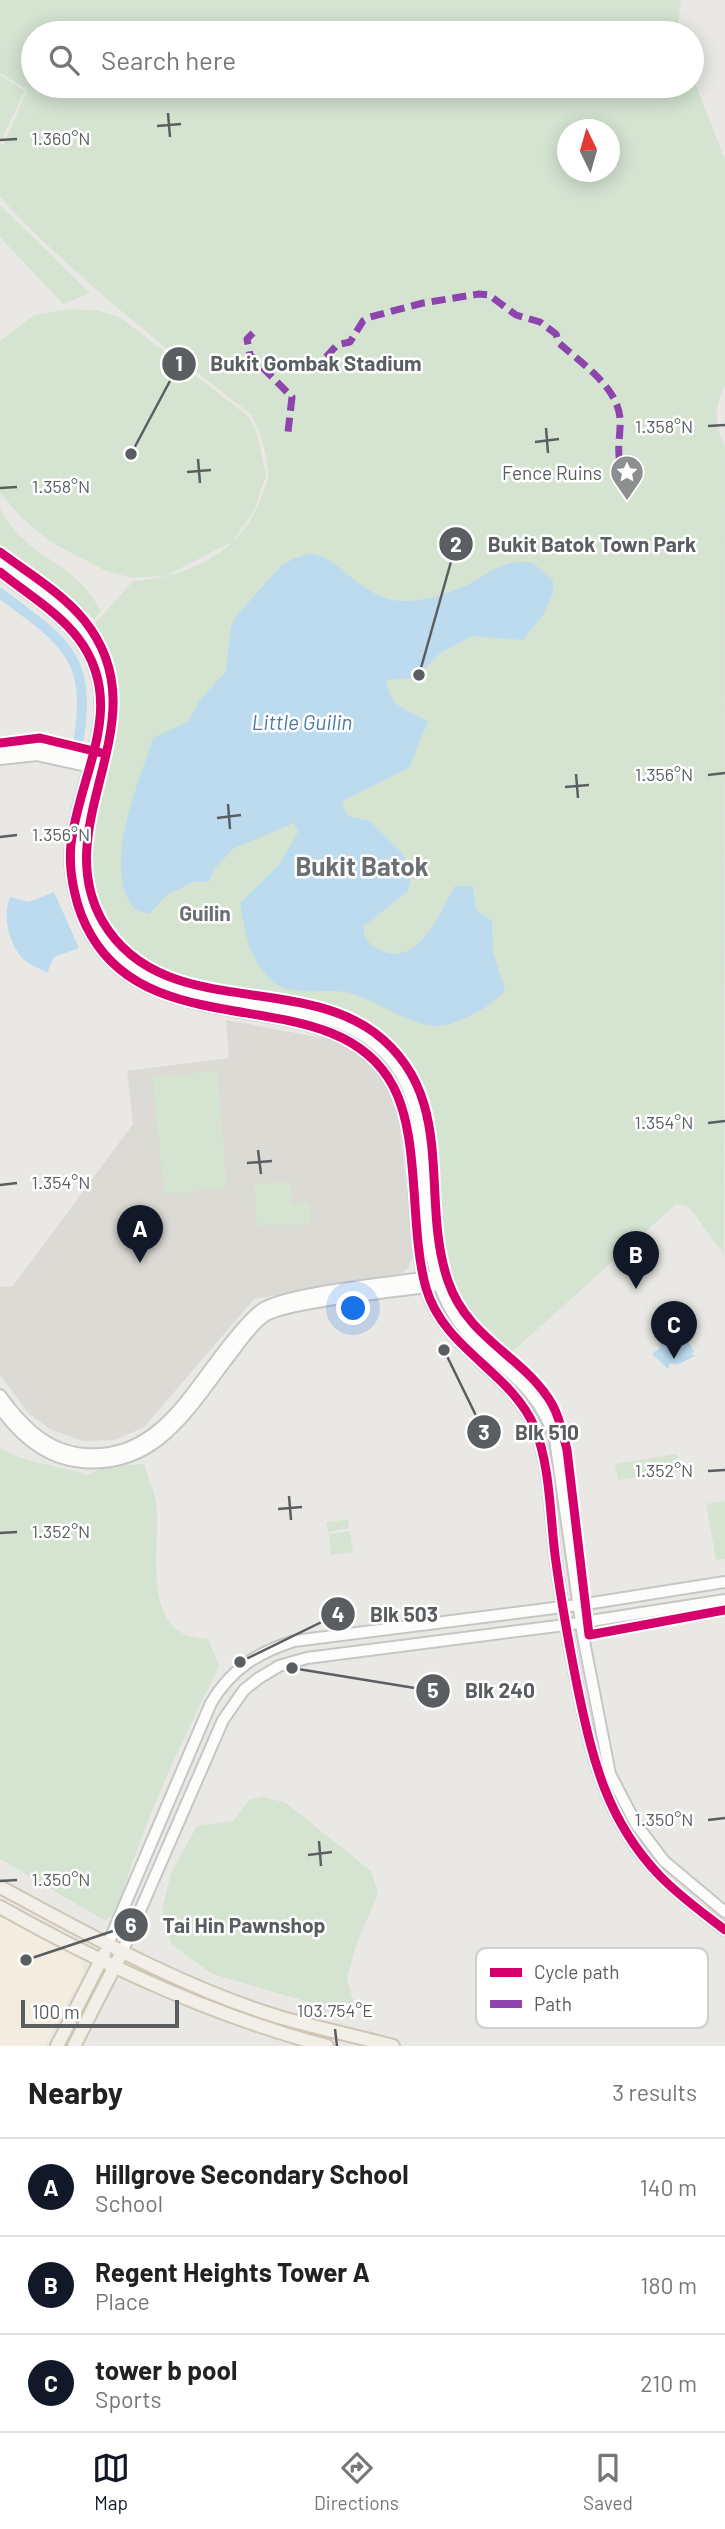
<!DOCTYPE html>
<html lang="en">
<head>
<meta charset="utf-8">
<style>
  :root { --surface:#fff; --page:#f2f2f2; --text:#222; --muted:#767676; --line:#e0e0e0; --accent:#111827 }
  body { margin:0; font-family:Barlow,sans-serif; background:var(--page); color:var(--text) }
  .compass { position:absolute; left:557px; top:119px; width:63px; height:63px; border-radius:50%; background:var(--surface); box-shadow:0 4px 18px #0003; rotate:355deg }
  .scale { position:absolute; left:21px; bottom:18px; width:158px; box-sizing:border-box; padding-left:7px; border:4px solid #5a5e61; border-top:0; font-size:19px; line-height:24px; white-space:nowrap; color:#5a5e61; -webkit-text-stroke:5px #fff; paint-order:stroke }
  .you { position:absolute; left:354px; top:1309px; width:24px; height:24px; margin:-18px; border:5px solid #fff; border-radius:50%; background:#1a73e8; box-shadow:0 0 0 10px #1a73e833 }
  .badge { display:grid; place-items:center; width:46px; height:46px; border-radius:50%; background:var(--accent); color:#fff; font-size:23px; font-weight:700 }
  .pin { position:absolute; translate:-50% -58px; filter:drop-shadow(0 2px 4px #0008) }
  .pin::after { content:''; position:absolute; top:37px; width:24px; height:21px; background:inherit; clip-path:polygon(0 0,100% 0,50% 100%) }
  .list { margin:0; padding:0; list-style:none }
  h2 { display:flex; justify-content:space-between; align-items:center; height:91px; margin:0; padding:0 28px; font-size:30px }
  h2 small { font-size:23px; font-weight:400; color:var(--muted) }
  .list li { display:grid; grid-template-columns:46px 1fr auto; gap:21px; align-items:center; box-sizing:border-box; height:98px; padding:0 28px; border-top:2px solid var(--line) }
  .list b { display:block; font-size:26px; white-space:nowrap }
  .list p { margin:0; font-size:23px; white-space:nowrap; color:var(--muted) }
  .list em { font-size:23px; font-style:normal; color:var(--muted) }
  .icon { flex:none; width:38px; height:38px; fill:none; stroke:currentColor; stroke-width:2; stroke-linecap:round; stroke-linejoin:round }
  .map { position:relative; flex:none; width:725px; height:2046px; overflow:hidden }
  .search { position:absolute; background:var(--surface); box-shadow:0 4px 18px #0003; left:21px; right:21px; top:21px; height:77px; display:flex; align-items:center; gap:18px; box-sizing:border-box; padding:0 24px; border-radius:38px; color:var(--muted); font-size:26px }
  .sheet { height:385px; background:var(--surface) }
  nav { display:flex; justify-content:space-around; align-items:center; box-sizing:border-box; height:98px; border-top:2px solid var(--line); background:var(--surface); font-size:19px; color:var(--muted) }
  nav a { display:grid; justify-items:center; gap:4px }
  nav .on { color:var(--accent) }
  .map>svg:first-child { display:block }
  .commercial { fill:#f2edde }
  .education { fill:#dcdad4 }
  .green { fill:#d4e4d1; fill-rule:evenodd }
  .water { fill:#bcdbef }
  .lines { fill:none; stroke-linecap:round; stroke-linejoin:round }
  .canal { stroke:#bcdbef; stroke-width:10 }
  .minor-casing { stroke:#c6c6c6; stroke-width:14 }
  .major-casing { stroke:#cfc6b5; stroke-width:16 }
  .minor { stroke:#fcfcfb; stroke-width:10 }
  .major { stroke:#f1efe7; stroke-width:12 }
  .quiet { stroke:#8e44ad; stroke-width:7; stroke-dasharray:14 7; stroke-linecap:butt }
  .cycleway-casing { stroke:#fff; stroke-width:13 }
  .cycleway { stroke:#d6006c; stroke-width:9 }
  .ticks { fill:none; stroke:#5a5e61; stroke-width:2.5 }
  .labels { text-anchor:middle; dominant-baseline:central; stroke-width:5; stroke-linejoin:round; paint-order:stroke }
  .poi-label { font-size:19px; fill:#5a5e61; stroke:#fff; text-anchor:end }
  .water-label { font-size:21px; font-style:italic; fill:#4a78a4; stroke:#fff }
  .neighbourhood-label { font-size:21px; font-weight:bold; fill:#6b6f73; stroke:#fff }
  .district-label { font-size:26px; font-weight:bold; fill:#6b6f73; stroke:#fff }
  .key { fill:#fff; stroke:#cecfd0; stroke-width:2 }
  .key-label { font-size:19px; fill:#5a5e61 }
  .ticks-label { font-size:18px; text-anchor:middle; fill:#5a5e61; stroke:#fff; stroke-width:5; stroke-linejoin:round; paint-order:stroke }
  .leader { fill:none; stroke:#5a5e61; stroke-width:2.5 }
  .callout-dot { fill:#5a5e61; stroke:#fff; stroke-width:2.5 }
  .mark-label { font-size:21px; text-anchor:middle; font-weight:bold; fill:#fff }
  .callout-label { font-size:21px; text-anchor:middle; font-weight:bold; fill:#5a5e61; stroke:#fff; stroke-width:5; stroke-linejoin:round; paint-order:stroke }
</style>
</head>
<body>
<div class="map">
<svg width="725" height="2046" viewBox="0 0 725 2046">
  <rect width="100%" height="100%" fill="#e9e8e4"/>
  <path class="commercial" d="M0,1912L80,1956L84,1973L44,2046H0Z"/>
  <path class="education" d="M226,1020L334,1040L356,1052L383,1080L396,1105L400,1129L414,1255L408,1268L402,1273L254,1299L144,1427L115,1440L83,1441L50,1429L29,1414L0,1375V1287L13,1286L133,1124L127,1071L229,1058Z"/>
  <path class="green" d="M0,0H681L677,33H33V86H692V75L725,160V386C714,405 714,427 725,445L724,1254L689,1207L676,1204L510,1354C496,1343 478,1331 467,1316C412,1236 464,1119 392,1046C313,965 156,1026 101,912C53,816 160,736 93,626L133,581C189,577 241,553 261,498C264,490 269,480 268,472C267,453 260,433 252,415C163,346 76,279 0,197V145L4,144L27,90L0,73ZM568,130H610V172H568Z
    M0,75L25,91L0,142Z
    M0,205L90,293L63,304L0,237Z
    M72,309L99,311L121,318L249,417L257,433L266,475L254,511L232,542L165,576L132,578L104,570L49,541L20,516L0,492V341L34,315Z
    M0,509C6,518 12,529 20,536C53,568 76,566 101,611L94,619L0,546Z
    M217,1071L227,1188L164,1194L153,1077Z
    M290,1181L292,1204L309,1203L310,1223L257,1226L254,1184Z
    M0,1448C26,1464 58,1465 87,1475L105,1467L144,1464C148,1479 157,1496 157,1511C159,1556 141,1638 208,1639L219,1666C179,1747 140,1828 116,1916L104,1920L0,1859Z
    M677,1454L681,1470L618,1480L615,1464Z
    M725,1501V1559L716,1560L706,1504Z
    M348,1519L349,1528L328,1532L326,1523Z
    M350,1531L353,1552L331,1555L329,1534Z
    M264,1797L286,1803L371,1871L378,1893L356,1945L347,1979L353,2000L351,2019L336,2016L312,2003L212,1974L172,1945L162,1911L171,1873L197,1826L233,1821L249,1800Z"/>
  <path class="water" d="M310,554C337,554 360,598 400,601C421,602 444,595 463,587C491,575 499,558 533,563L553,581V593L543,615L523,640L472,636L440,653L416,678L387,680C388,707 407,710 428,721L409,768L345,800L342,805L348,816L370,821L402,853L413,871L408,891L363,927C363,936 369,945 378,949C418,971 440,912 455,886H473L476,910L492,921L493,953L505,990C494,1006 454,1027 435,1026C409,1025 376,1000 350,993C326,987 291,998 272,981C248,959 245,932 240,903L279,865L298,832L294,823L234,848L214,869L209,882L195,881L167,895L149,914L135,910C100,869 139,783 153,738L189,721L199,701L226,671L231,627L237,615L281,566L295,558Z
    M54,892L79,948L54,957L47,973C40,968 29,965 23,959C9,944 2,916 10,897L29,902Z
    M677,1319L687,1321L685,1336L694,1352L691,1354L695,1356L679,1364L670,1363L668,1369L652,1354L660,1348L658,1333L668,1321Z"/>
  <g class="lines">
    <path class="canal" d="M0,593C62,640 92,654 79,738"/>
    <g class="minor-casing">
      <path id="minor" d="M0,561C39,591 89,621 105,670C119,712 102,755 92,795C87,814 80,833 80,853C78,911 113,965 168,985C217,1003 273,1007 324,1018C468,1063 396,1206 448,1305C477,1362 533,1370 555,1439L583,1636L610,1774L636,1824L664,1861L725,1912
        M0,572C26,593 58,612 78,638C129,705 79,774 71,844C68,873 76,910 91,935C156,1049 336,978 393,1086C421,1138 409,1228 426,1288C444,1350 511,1371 535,1428C550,1466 550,1514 555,1555C561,1600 569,1645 578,1690C593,1761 607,1820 659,1875C679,1896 702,1912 725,1930
        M0,750L38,747L99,760
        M0,759L37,755L96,768
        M0,1395C21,1424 46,1451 84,1454C157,1460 189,1394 229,1344C239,1332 249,1318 262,1309C288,1292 393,1283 429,1277
        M0,1408C20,1436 47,1459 82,1462C159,1469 191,1405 233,1352C242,1340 252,1325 265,1316C285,1302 402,1291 433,1286
        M108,1944L211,1703C231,1669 257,1653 294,1641L586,1604L725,1582
        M122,1952L223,1720L244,1690L259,1678L279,1666L307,1658L565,1625L725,1600"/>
    </g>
    <g class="major-casing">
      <path id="major" d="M0,1887C90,1935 181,1987 279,2017C317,2028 355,2036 393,2046
        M0,1907C103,1965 212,2016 327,2046
        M57,2046L104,1954
        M74,2046L119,1958"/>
    </g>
    <use href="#minor" class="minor"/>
    <use href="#major" class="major"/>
    <path class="quiet" d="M253,333L247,339L250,355L292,397L288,432
      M326,357L337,345L350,342L363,321L370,317L423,303L479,294L489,295L516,315L540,322L556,334L559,343C581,363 617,386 620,418C621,434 616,451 621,467"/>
    <g class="cycleway-casing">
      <path id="cycleway" d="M0,552C28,573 62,593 84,620C165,720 45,822 103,922C161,1020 295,973 375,1033C459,1097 419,1197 448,1281C468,1340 524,1356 552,1404C560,1418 563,1434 567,1450L589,1635L725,1610
        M0,572C26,593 58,612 78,638C129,705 79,774 71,844C68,873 76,910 91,935C156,1049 336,978 393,1086C421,1138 409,1228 426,1288C444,1350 511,1371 535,1428C550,1466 550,1514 555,1555C561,1600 569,1645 578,1690C593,1761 607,1820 659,1875C679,1896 702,1912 725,1930
        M0,743L40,738L106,754"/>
    </g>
    <use href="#cycleway" class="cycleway"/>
  </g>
  <path class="ticks" d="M168,113L170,137M157,126L181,124M0,140L17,139M708,426L725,425M546,428L548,453M535,442L559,439M198,459L200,483M187,472L211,470M0,488L17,487M576,774L578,798M708,775L725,773M565,787L589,785M228,804L230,829M217,818L241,815M0,837L17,835M708,1123L725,1121M258,1150L261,1174M247,1163L272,1161M0,1185L17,1183M708,1471L725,1470M289,1496L291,1520M278,1509L302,1507M0,1533L17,1532M708,1820L725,1818M319,1841L321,1866M308,1855L332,1852M0,1881L17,1880M335,2029L337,2046"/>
  <defs>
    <g id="sight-pin" transform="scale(1.75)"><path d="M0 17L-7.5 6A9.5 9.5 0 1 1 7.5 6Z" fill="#8c8e8f" stroke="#fff"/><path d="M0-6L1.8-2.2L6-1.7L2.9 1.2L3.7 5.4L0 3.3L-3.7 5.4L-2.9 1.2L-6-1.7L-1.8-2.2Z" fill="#fff"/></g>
  </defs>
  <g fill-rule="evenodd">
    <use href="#sight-pin" x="627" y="472"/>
  </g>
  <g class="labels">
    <g class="poi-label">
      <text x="602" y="472">Fence Ruins</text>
    </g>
    <g class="water-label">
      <text x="302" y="721">Little Guilin</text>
    </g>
    <g class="neighbourhood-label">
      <text x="205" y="912">Guilin</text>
    </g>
    <g class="district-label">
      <text x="362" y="865">Bukit Batok</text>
    </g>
  </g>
  <rect x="476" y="1948" width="232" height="80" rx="10" class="key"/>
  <rect x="490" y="1968" width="32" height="9" fill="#d6006c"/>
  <rect x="490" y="2000" width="32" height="8" fill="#8e44ad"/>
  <g class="key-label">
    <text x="534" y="1979">Cycle path</text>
    <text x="534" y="2011">Path</text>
  </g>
  <g class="ticks-label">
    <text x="61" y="145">1.360°N</text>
    <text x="664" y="433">1.358°N</text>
    <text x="61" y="493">1.358°N</text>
    <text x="664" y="781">1.356°N</text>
    <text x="61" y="841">1.356°N</text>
    <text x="664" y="1129">1.354°N</text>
    <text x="61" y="1189">1.354°N</text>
    <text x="664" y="1477">1.352°N</text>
    <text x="61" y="1538">1.352°N</text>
    <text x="664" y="1826">1.350°N</text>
    <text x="61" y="1886">1.350°N</text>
    <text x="335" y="2017">103.754°E</text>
  </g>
  <path class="leader" d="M131 454L179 364M419 675L456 544M444 1350L484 1432M240 1662L338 1614M292 1668L433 1691M26 1960L131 1925"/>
  <g class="callout-dot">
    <circle cx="131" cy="454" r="7"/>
    <circle cx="419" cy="675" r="7"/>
    <circle cx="444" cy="1350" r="7"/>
    <circle cx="240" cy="1662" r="7"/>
    <circle cx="292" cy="1668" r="7"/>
    <circle cx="26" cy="1960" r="7"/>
    <circle cx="179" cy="364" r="18"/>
    <circle cx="456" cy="544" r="18"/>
    <circle cx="484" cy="1432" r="18"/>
    <circle cx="338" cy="1614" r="18"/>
    <circle cx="433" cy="1691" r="18"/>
    <circle cx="131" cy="1925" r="18"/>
  </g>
  <g class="mark-label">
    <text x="179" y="371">1</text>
    <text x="456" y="552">2</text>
    <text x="484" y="1440">3</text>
    <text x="338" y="1622">4</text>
    <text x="433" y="1698">5</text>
    <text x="131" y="1933">6</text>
  </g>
  <g class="callout-label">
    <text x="316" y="371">Bukit Gombak Stadium</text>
    <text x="592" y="552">Bukit Batok Town Park</text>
    <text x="547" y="1440">Blk 510</text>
    <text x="404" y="1622">Blk 503</text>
    <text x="500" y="1698">Blk 240</text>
    <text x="244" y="1933">Tai Hin Pawnshop</text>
  </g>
</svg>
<svg class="compass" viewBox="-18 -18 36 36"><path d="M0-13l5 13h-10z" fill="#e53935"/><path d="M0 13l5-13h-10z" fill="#767676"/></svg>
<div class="scale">100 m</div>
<div class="you"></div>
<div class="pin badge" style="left:140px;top:1263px">A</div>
<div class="pin badge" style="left:636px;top:1289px">B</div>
<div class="pin badge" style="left:674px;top:1359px">C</div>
<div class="search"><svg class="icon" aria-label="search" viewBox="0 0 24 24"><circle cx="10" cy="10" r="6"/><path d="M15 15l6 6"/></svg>Search here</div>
</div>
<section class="sheet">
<h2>Nearby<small>3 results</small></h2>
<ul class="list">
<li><span class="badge">A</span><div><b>Hillgrove Secondary School</b><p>School</p></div><em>140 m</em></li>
<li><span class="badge">B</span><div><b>Regent Heights Tower A</b><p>Place</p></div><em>180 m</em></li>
<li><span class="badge">C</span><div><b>tower b pool</b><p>Sports</p></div><em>210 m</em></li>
</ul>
</section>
<nav>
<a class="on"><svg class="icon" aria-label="map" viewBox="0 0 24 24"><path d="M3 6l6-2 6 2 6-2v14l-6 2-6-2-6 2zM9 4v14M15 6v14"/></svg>Map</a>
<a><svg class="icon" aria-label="directions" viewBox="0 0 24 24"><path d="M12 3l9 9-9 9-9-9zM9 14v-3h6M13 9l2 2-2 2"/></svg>Directions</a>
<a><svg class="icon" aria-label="saved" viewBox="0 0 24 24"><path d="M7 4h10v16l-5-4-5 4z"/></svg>Saved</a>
</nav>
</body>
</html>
